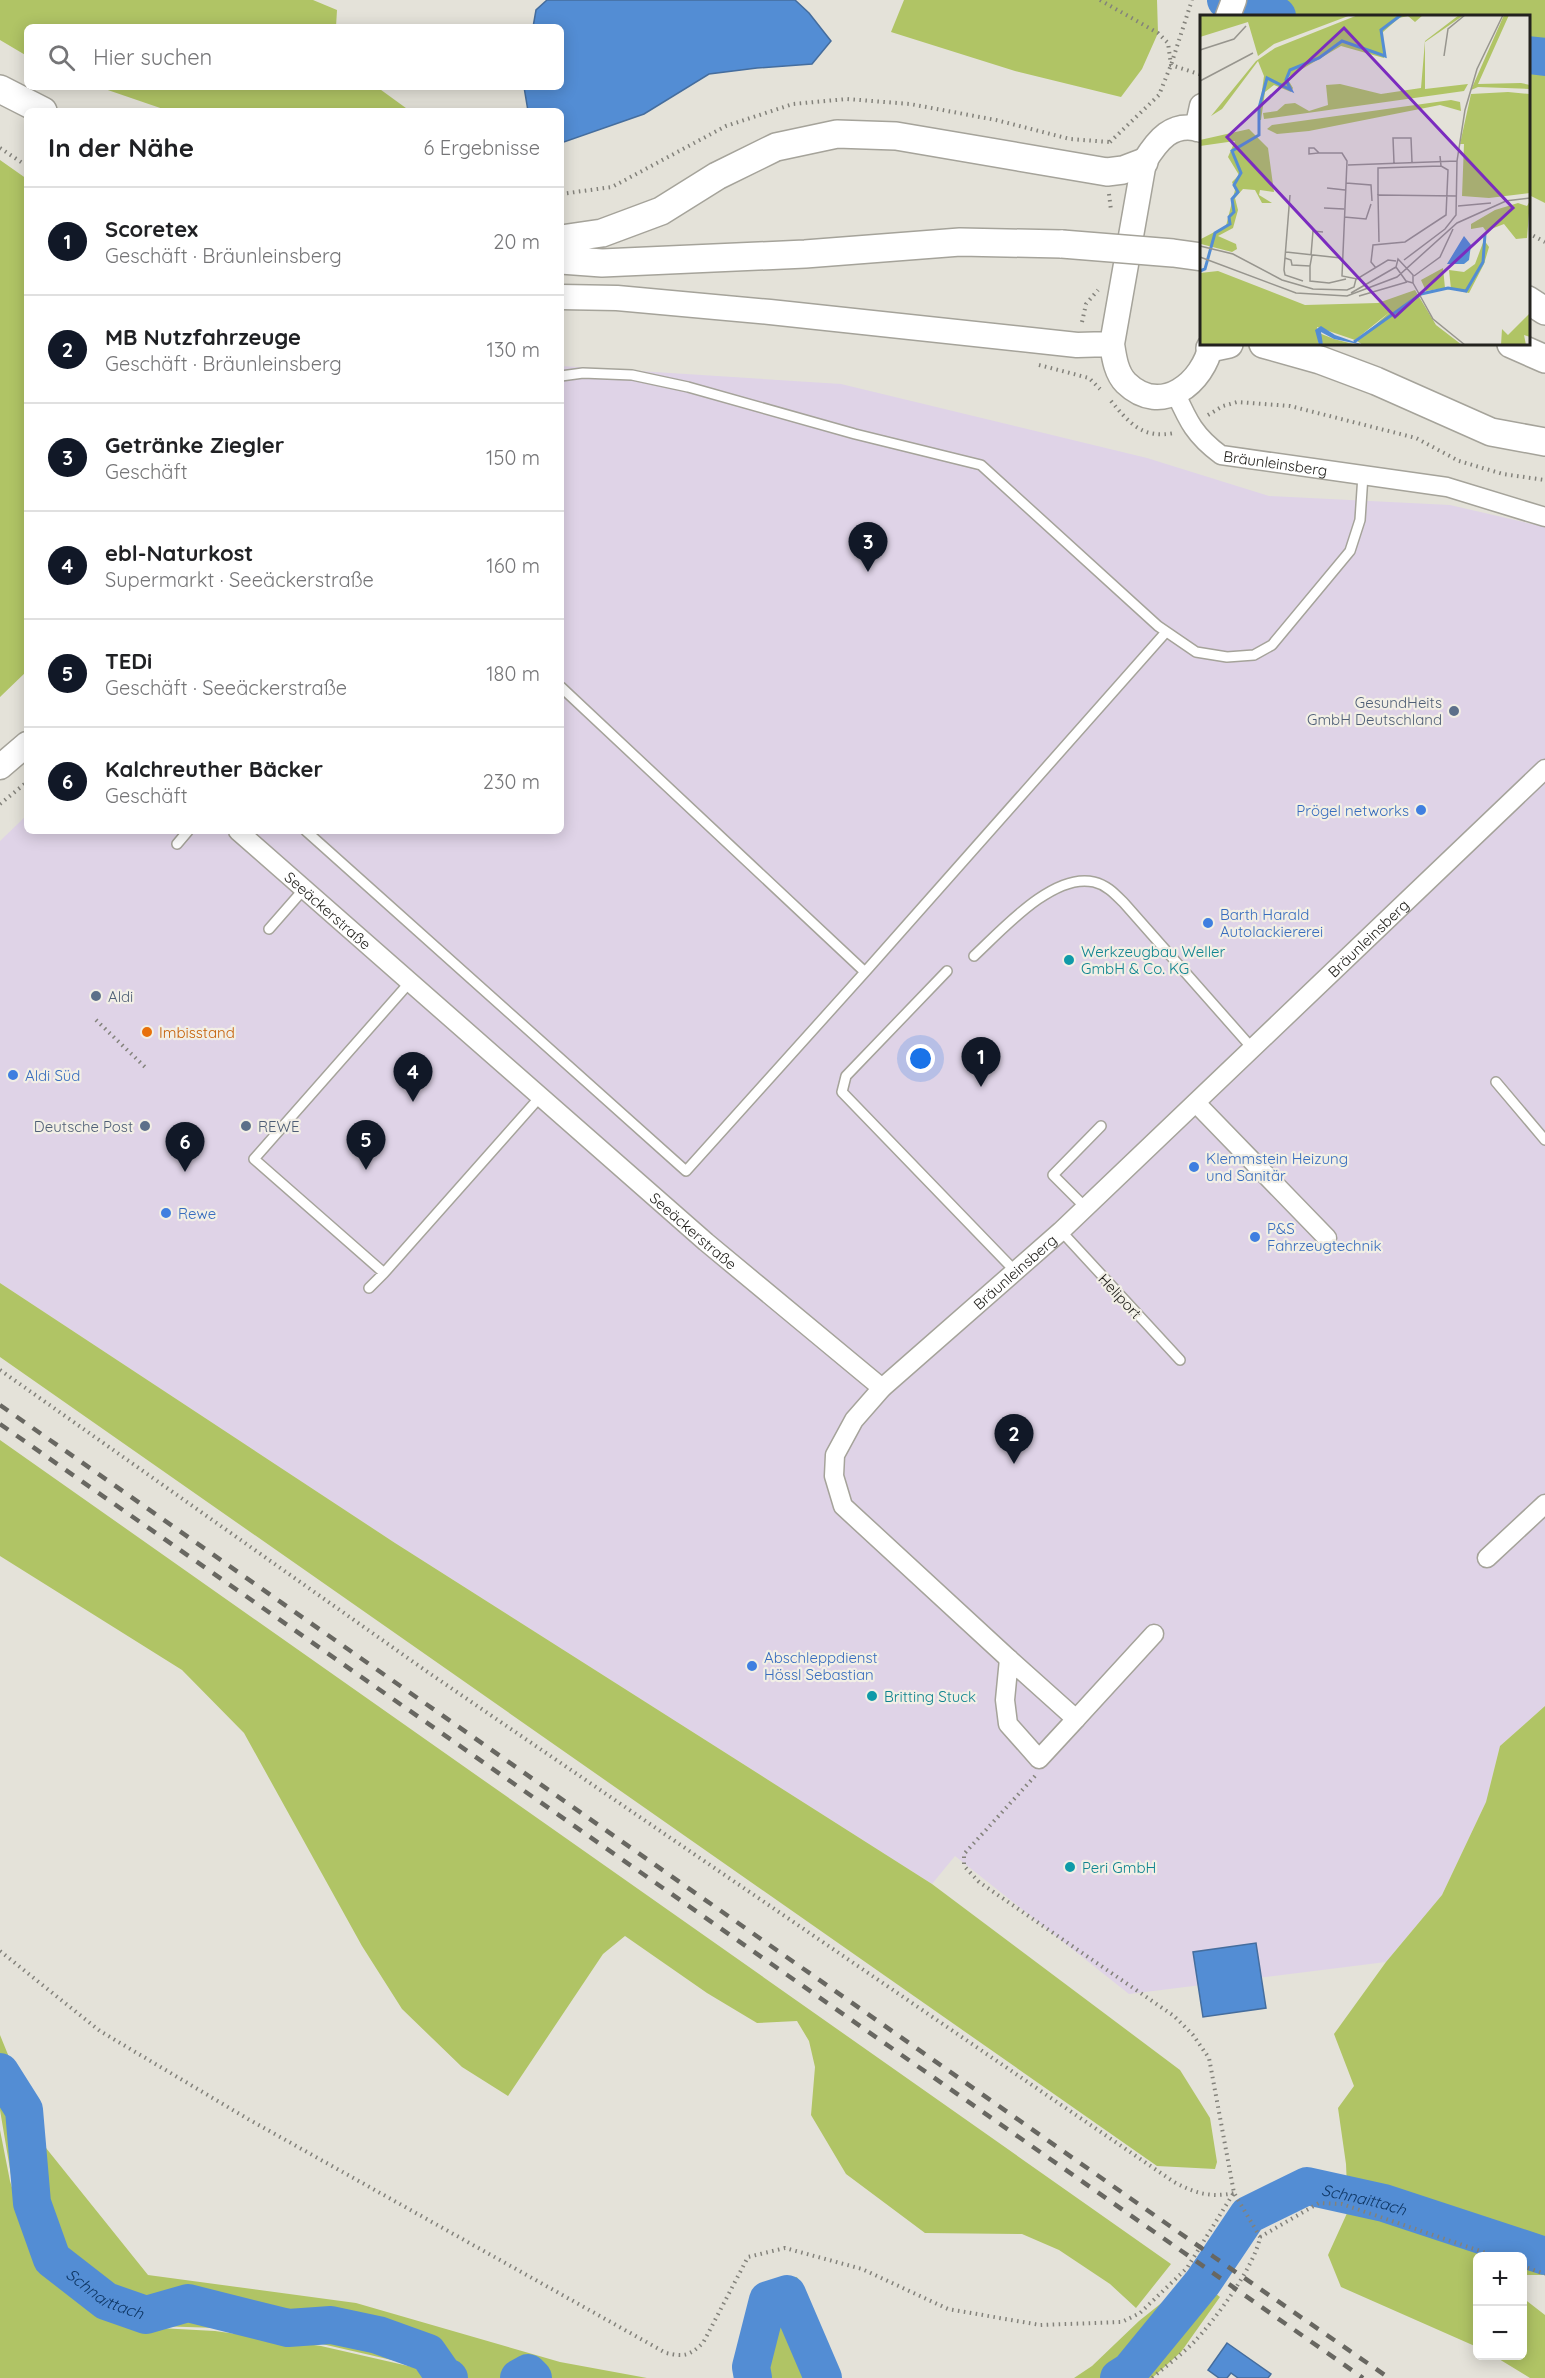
<!DOCTYPE html>
<html lang="de">
<head>
<meta charset="utf-8">
<style>
  :root { --surface:#fff; --page:#f2f2f2; --text:#202124; --muted:#757577; --line:#e0e0e0; --accent:#111827 }
  body { margin:0; font-family:Quicksand,sans-serif; background:var(--page); color:var(--text) }
  .controls { position:absolute; right:18px; bottom:18px; display:grid; overflow:hidden; border-radius:9px; box-shadow:0 3px 15px #0003 }
  .controls button { width:54px; height:54px; display:grid; place-items:center; padding:0; border:0; border-bottom:2px solid var(--line); background:var(--surface); color:var(--text); font:30px sans-serif }
  .you { position:absolute; left:921px; top:1059px; width:21px; height:21px; margin:-15px; border:4px solid #fff; border-radius:50%; background:#1a73e8; box-shadow:0 0 0 9px #1a73e833 }
  .badge { display:grid; place-items:center; width:39px; height:39px; border-radius:50%; background:var(--accent); color:#fff; font-size:20px; font-weight:700 }
  .pin { position:absolute; translate:-50% -50px; filter:drop-shadow(0 2px 3px #0008) }
  .pin::after { content:''; position:absolute; top:32px; width:21px; height:18px; background:inherit; clip-path:polygon(0 0,100% 0,50% 100%) }
  .list { margin:0; padding:0; list-style:none }
  h2 { display:flex; justify-content:space-between; align-items:center; height:78px; margin:0; padding:0 24px; font-size:26px }
  h2 small { font-size:20px; font-weight:400; color:var(--muted) }
  .list li { display:grid; grid-template-columns:39px 1fr auto; gap:18px; align-items:center; box-sizing:border-box; height:108px; padding:0 24px; border-top:2px solid var(--line) }
  .list b { display:block; font-size:22px; white-space:nowrap }
  .list p { margin:0; font-size:20px; white-space:nowrap; color:var(--muted) }
  .list em { font-size:20px; font-style:normal; color:var(--muted) }
  .icon { flex:none; width:33px; height:33px; fill:none; stroke:currentColor; stroke-width:2; stroke-linecap:round; stroke-linejoin:round }
  .map { position:relative; flex:none; width:1545px; height:2378px; overflow:hidden }
  .search { position:absolute; background:var(--surface); box-shadow:0 3px 15px #0003; left:24px; top:24px; width:540px; height:66px; display:flex; align-items:center; gap:15px; box-sizing:border-box; padding:0 21px; border-radius:9px; color:var(--muted); font-size:22px }
  .panel { position:absolute; background:var(--surface); box-shadow:0 3px 15px #0003; left:24px; top:108px; width:540px; height:726px; border-radius:9px }
  .map>svg:first-child { display:block }
  .industrial { fill:#dfd3e7 }
  .green { fill:#b0c465 }
  .water { fill:#538dd4; stroke:#456d9d; stroke-width:1.5 }
  .lines { fill:none; stroke-linecap:round; stroke-linejoin:round }
  .river { stroke:#538dd4; stroke-width:38 }
  .lane-casing { stroke:#a5a39a; stroke-width:12 }
  .street-casing { stroke:#a5a39a; stroke-width:21 }
  .secondary-casing { stroke:#a5a39a; stroke-width:27 }
  .primary-casing { stroke:#a5a39a; stroke-width:30 }
  .path { stroke:#83827b; stroke-width:4; stroke-dasharray:1.5 4.5; stroke-linecap:butt }
  .lane { stroke:#fff; stroke-width:9 }
  .street { stroke:#fff; stroke-width:18 }
  .secondary { stroke:#fff; stroke-width:24 }
  .primary { stroke:#fff; stroke-width:27 }
  .rail { stroke:#686761; stroke-width:4.5; stroke-dasharray:10 10; stroke-linecap:butt }
  .primary-bridge-casing { stroke:#a5a39a; stroke-width:30; stroke-linecap:butt }
  .primary-bridge { stroke:#fff; stroke-width:27 }
  .service-dot { fill:#5c6f8a; stroke:#f2efe6; stroke-width:2 }
  .shop-dot { fill:#3f7fe0; stroke:#f2efe6; stroke-width:2 }
  .culture-dot { fill:#0f9aa8; stroke:#f2efe6; stroke-width:2 }
  .food-dot { fill:#e8710a; stroke:#f2efe6; stroke-width:2 }
  .labels { text-anchor:middle; dominant-baseline:central; stroke-width:4.5; stroke-linejoin:round; paint-order:stroke }
  .street-label { font-size:15px; fill:#23221e; stroke:#f2efe6 }
  .service-label { font-size:15px; fill:#4e5e75; stroke:#f2efe6; text-anchor:end }
  .shop-label { font-size:15px; fill:#366cbe; stroke:#f2efe6; text-anchor:start }
  .culture-label { font-size:15px; fill:#0d838f; stroke:#f2efe6; text-anchor:start }
  .food-label { font-size:15px; fill:#c56008; stroke:#f2efe6; text-anchor:start }
  .water-label { font-size:16px; font-style:italic; fill:#0f3765; stroke:#f2efe6 }
  .inset-river { fill:none; stroke:#538dd4; stroke-width:3 }
  .inset-road { fill:none; stroke:#97958e; stroke-width:1.5 }
  .view { fill:#7b2cbf; fill-opacity:0.15; stroke:#7b2cbf; stroke-width:3 }
  .inset-edge { fill:none; stroke:#23221e; stroke-width:3 }
</style>
</head>
<body>
<div class="map">
<svg width="1545" height="2378" viewBox="0 0 1545 2378">
  <rect width="100%" height="100%" fill="#e4e2d9"/>
  <path class="industrial" d="M561,366L841,384L1147,458L1269,496L1450,505L1545,527V1706L1500,1746L1486,1802L1442,1895L1386,1962L1129,1994L955,1856L932,1884L395,1543L0,1283V841L27,815V831H561Z"/>
  <path class="green" d="M0,0H313L337,10L336,27H27V56L0,40Z
    M904,0H1157L1158,33L1142,69L1121,97L1015,71L891,32Z
    M1248,0H1545V52L1536,51L1534,67L1545,68V203L1529,195L1528,16H1243Z
    M99,87H377L410,111H169Z
    M0,160L27,179V671L0,697Z
    M0,1283L395,1543L932,1884L1180,2070L1210,2118L1217,2162L1215,2169L1157,2166L0,1357Z
    M0,1440L1171,2264L1136,2308L1110,2284L1059,2250L1022,2234L925,2233L846,2174L811,2115L815,2067L809,2041L797,2021L757,2023L707,1993L625,1936L603,1954L508,2096L462,2067L402,2009L362,1946L244,1733L182,1670L0,1556Z
    M1545,1706V2275H1524L1523,2287L1522,2256H1478L1477,2347L1341,2287L1328,2255L1348,2211L1346,2164L1338,2108L1354,2086L1334,2034L1386,1962L1442,1895L1486,1802L1500,1746Z
    M0,2035L46,2148L148,2275L356,2303L560,2362L647,2378H432L418,2366L322,2344L217,2328L157,2326L103,2314L37,2261L12,2181L0,2110Z
    M0,2130L10,2181L35,2262L101,2316L159,2328L215,2331L321,2346L417,2368L428,2378H0Z
    M797,2277L841,2378H742L756,2289Z
    M1194,2277L1220,2297L1181,2352L1152,2378H1074L1092,2366L1139,2321Z
    M1523,2298L1545,2315V2378H1530L1494,2356H1522Z"/>
  <path class="water" d="M547,0H795L809,13L831,41L812,64L757,68L709,74L644,114L564,142L561,140V111H528L524,87H561V27H533L536,10Z
    M1256,1943L1266,2008L1203,2017L1193,1952Z
    M1227,2343L1271,2374L1268,2378H1238L1231,2373L1227,2378H1219L1208,2370Z"/>
  <g class="lines">
    <g class="river">
      <path d="M1226,0L1277,16"/>
      <path d="M1528,55L1545,57"/>
      <path id="s1" d="M0,2072L24,2110L32,2203L52,2259L106,2301L146,2315L188,2303L288,2328L331,2325L378,2335L428,2353L444,2376L449,2378"/>
      <path d="M519,2378L528,2373L533,2378"/>
      <path d="M753,2378L751,2367L768,2300L787,2294L823,2378"/>
      <path id="s2" d="M1119,2378L1130,2371L1203,2282L1248,2215L1307,2186L1384,2203L1545,2256"/>
    </g>
    <g class="lane-casing">
      <path id="lane" d="M561,376L583,373L632,375L688,387L855,434L981,465L1158,626L1196,652L1227,657L1254,655L1272,645L1350,551L1360,520L1363,475
        M561,687L865,972L1166,632
        M306,831L686,1171L865,972
        M177,844L188,831
        M269,929L304,889
        M974,956C1001,931 1053,872 1094,882C1107,885 1115,894 1124,903L1252,1048
        M947,971L846,1076L842,1092L1016,1272
        M410,982L254,1159L384,1273L540,1097
        M1496,1082L1545,1140
        M1085,1207L1053,1175L1101,1126
        M1061,1231L1180,1360
        M369,1288L384,1273"/>
    </g>
    <g class="street-casing">
      <g id="street">
        <path id="s3" d="M1176,394C1188,421 1195,436 1221,455L1447,487L1545,517"/>
        <path id="s4" d="M238,831L706,1242L882,1388"/>
        <path d="M1196,1103L1327,1238"/>
        <path d="M1487,1558L1545,1504"/>
        <path id="s5" d="M1009,1659L843,1506L834,1476L835,1455L854,1420L882,1388L1061,1231L1545,769"/>
        <path d="M1009,1659L1076,1719L1039,1759L1008,1724L1005,1700Z"/>
        <path d="M1076,1719L1154,1634"/>
      </g>
    </g>
    <g class="secondary-casing">
      <path id="secondary" d="M1228,16L1234,0
        M1197,129L1202,106
        M1202,130C1172,120 1157,141 1144,162L1112,344C1114,357 1116,373 1126,383C1161,417 1204,383 1211,344
        M561,297L617,298L770,312L1077,345L1112,344
        M0,767L27,744"/>
    </g>
    <g class="primary-casing">
      <path id="primary" d="M0,89L43,111
        M561,239L602,233L661,211L717,176L776,147L837,134L896,136L1107,172L1123,170L1144,162
        M561,260L602,263L805,254L960,242L1062,244
        M1528,300L1545,311
        M1263,344L1320,360L1376,381L1491,432L1545,442
        M1511,344L1545,359
        M1210,348L1229,344"/>
    </g>
    <path class="path" d="M1100,0L1158,33L1168,43L1171,65L1202,75
      M1110,142L1159,95L1171,65L1192,0
      M0,148L27,166
      M561,194L612,187L726,126L793,104L847,99L910,104L996,120L1070,139L1109,142
      M1109,194L1111,210
      M1528,233L1545,242
      M1082,322L1086,304L1098,290
      M1039,365L1089,378L1100,389
      M1111,401C1130,424 1143,439 1174,433
      M1208,415L1223,406L1237,402L1290,406L1416,438L1459,461L1503,474L1545,480
      M0,804L27,782
      M96,1020L145,1067
      M0,1370L429,1673L1174,2182C1194,2193 1211,2198 1234,2193
      M1035,1776L964,1854V1866L979,1882L1174,2016L1193,2035L1209,2058L1234,2193L1260,2237C1255,2266 1215,2320 1194,2342C1181,2355 1166,2366 1152,2378
      M0,1951L100,2031L248,2119L666,2353C684,2357 689,2356 703,2343L748,2257L785,2248L862,2269L948,2309L1040,2325L1122,2322L1140,2313L1187,2268L1233,2194
      M1260,2237L1319,2203L1342,2204L1495,2256
      M1522,2266L1545,2274"/>
    <use href="#lane" class="lane"/>
    <use href="#street" class="street"/>
    <use href="#secondary" class="secondary"/>
    <use href="#primary" class="primary"/>
    <path class="rail" d="M0,1405L1214,2257L1389,2378
      M0,1424L1363,2378"/>
    <g class="primary-bridge-casing">
      <path id="primary-bridge" d="M1062,244L1173,253L1202,257"/>
    </g>
    <use href="#primary-bridge" class="primary-bridge"/>
  </g>
  <g class="service-dot">
    <circle cx="1454" cy="711" r="6"/>
    <circle cx="96" cy="996" r="6"/>
    <circle cx="145" cy="1126" r="6"/>
    <circle cx="246" cy="1126" r="6"/>
  </g>
  <g class="shop-dot">
    <circle cx="1421" cy="810" r="6"/>
    <circle cx="1208" cy="923" r="6"/>
    <circle cx="13" cy="1075" r="6"/>
    <circle cx="1194" cy="1167" r="6"/>
    <circle cx="166" cy="1213" r="6"/>
    <circle cx="1255" cy="1237" r="6"/>
    <circle cx="752" cy="1666" r="6"/>
  </g>
  <g class="culture-dot">
    <circle cx="1069" cy="960" r="6"/>
    <circle cx="872" cy="1696" r="6"/>
    <circle cx="1070" cy="1867" r="6"/>
  </g>
  <circle class="food-dot" cx="147" cy="1032" r="6"/>
  <g class="labels">
    <g class="street-label">
      <text stroke="none"><textPath href="#s3" startOffset="132">Bräunleinsberg</textPath></text>
      <text stroke="none"><textPath href="#s4" startOffset="120">Seeäckerstraße</textPath></text>
      <text stroke="none"><textPath href="#s5" startOffset="1023">Bräunleinsberg</textPath></text>
      <text stroke="none"><textPath href="#s4" startOffset="606">Seeäckerstraße</textPath></text>
      <text stroke="none"><textPath href="#s5" startOffset="537">Bräunleinsberg</textPath></text>
      <text transform="translate(1120 1296) rotate(47)">Heliport</text>
    </g>
    <g class="service-label">
      <text x="1442" y="702">GesundHeits<tspan x="1442" dy="17">GmbH Deutschland</tspan></text>
      <text x="108" y="996" text-anchor="start">Aldi</text>
      <text x="133" y="1126">Deutsche Post</text>
      <text x="258" y="1126" text-anchor="start">REWE</text>
    </g>
    <g class="shop-label">
      <text x="1409" y="810" text-anchor="end">Prögel networks</text>
      <text x="1220" y="914">Barth Harald<tspan x="1220" dy="17">Autolackiererei</tspan></text>
      <text x="25" y="1075">Aldi Süd</text>
      <text x="1206" y="1158">Klemmstein Heizung<tspan x="1206" dy="17">und Sanitär</tspan></text>
      <text x="178" y="1213">Rewe</text>
      <text x="1267" y="1228">P&amp;S<tspan x="1267" dy="17">Fahrzeugtechnik</tspan></text>
      <text x="764" y="1657">Abschleppdienst<tspan x="764" dy="17">Hössl Sebastian</tspan></text>
    </g>
    <g class="culture-label">
      <text x="1081" y="951">Werkzeugbau Weller<tspan x="1081" dy="17">GmbH &amp; Co. KG</tspan></text>
      <text x="884" y="1696">Britting Stuck</text>
      <text x="1082" y="1867">Peri GmbH</text>
    </g>
    <g class="food-label">
      <text x="159" y="1032">Imbisstand</text>
    </g>
    <g class="water-label">
      <text stroke="none"><textPath href="#s2" startOffset="333">Schnaittach</textPath></text>
      <text stroke="none"><textPath href="#s1" startOffset="262">Schnaittach</textPath></text>
    </g>
  </g>
  <g transform="translate(1200 15)">
    <rect width="330" height="330" fill="#e4e2d9"/>
    <path d="M0,0H151L74,29L58,41L48,7L0,22ZM158,0H223L215,7L208,1L199,3L183,17L184,43L141,31L87,63L93,73L91,77L74,70L65,77L61,105H58L64,61L58,46L22,94L11,101L56,46L75,33ZM259,0H264L225,27V74L268,69L264,76L64,104L63,98L77,96L85,89L95,88L109,96L128,90L126,70L140,69L181,79L221,73L225,26ZM304,0H309L278,69L321,68L330,70V74L278,72L271,75ZM308,77L330,79V178L289,183L262,181L264,129H260L271,79ZM251,85L260,87L261,96L240,90L109,116L77,119L67,114L72,110ZM49,114L68,133L74,177L60,175L59,180L72,188H62L55,175L43,174L35,183L38,195L33,213L18,221L36,229L37,234L32,237L1,229V224L26,211L35,175L32,167L39,160L28,142L35,126L0,131V125ZM330,186L327,223L316,224L304,209L286,216L283,212L271,214V209L295,195L318,188L327,191ZM284,225L289,232L284,249L269,278L251,274L249,255L264,257L275,249ZM243,253L245,273L226,276L221,265ZM18,256L105,290L178,288L215,275L236,310L262,330H163L157,326L191,296L155,325L117,312L119,330H0V258ZM330,298V322L324,320L326,330H301L302,314L308,320ZM119,318L134,324L157,330H123Z" fill="#b0c465"/>
    <path d="M264,221L271,230L269,245L264,249H247ZM121,311L135,320L163,330L134,324L121,317L123,330H119L115,315Z" fill="#538dd4"/>
    <path class="inset-river" d="M0,256L5,254L15,218L30,209L29,202L34,197L32,184L38,177L34,170L41,158L32,136L59,120V93L67,63L91,75L86,65L90,55L119,43L142,26L185,41L181,15L201,0M154,327L221,279L248,273L266,276L283,247L285,219"/>
    <path class="inset-road" d="M0,35L34,24L46,11M244,41L248,14L265,0M0,66L53,38M109,133H114L119,138L109,139ZM119,138H142L147,146L142,261L157,264L188,245L196,246M194,148L193,123H211L212,147M148,150L257,146M146,168L171,170L172,186M127,173L145,175M90,180L84,255L85,260L103,266M178,180V153L241,151M305,186L330,183M258,191L291,188M124,193L144,194M144,202L166,204L171,189M179,227L178,180L257,181M0,231L33,239L82,265L113,274L147,275L154,272L156,264M86,237L141,243M111,240L113,216L123,217M0,242L96,278L147,281L197,262L257,208L306,186M85,243L91,245L92,250L110,251L112,240M198,244L213,260V268L206,266L196,252ZM204,245L245,214L256,200L257,146L265,95L277,54L303,0M110,251V266L129,268L146,264M176,253L171,247L173,230L205,227L246,200L248,155L241,151L240,141M214,261L240,242L253,214M213,268L233,304L265,330M151,278L196,252M159,281L207,267"/>
    <path class="view" d="M144,13L313,193L195,302L27,122Z"/>
    <rect width="330" height="330" class="inset-edge"/>
  </g>
</svg>
<div class="controls">
<button>+</button>
<button>−</button>
</div>
<div class="you"></div>
<div class="pin badge" style="left:981px;top:1087px">1</div>
<div class="pin badge" style="left:1014px;top:1464px">2</div>
<div class="pin badge" style="left:868px;top:572px">3</div>
<div class="pin badge" style="left:413px;top:1102px">4</div>
<div class="pin badge" style="left:366px;top:1170px">5</div>
<div class="pin badge" style="left:185px;top:1172px">6</div>
<div class="search"><svg class="icon" aria-label="search" viewBox="0 0 24 24"><circle cx="10" cy="10" r="6"/><path d="M15 15l6 6"/></svg>Hier suchen</div>
<section class="panel">
<h2>In der Nähe<small>6 Ergebnisse</small></h2>
<ul class="list">
<li><span class="badge">1</span><div><b>Scoretex</b><p>Geschäft · Bräunleinsberg</p></div><em>20 m</em></li>
<li><span class="badge">2</span><div><b>MB Nutzfahrzeuge</b><p>Geschäft · Bräunleinsberg</p></div><em>130 m</em></li>
<li><span class="badge">3</span><div><b>Getränke Ziegler</b><p>Geschäft</p></div><em>150 m</em></li>
<li><span class="badge">4</span><div><b>ebl-Naturkost</b><p>Supermarkt · Seeäckerstraße</p></div><em>160 m</em></li>
<li><span class="badge">5</span><div><b>TEDi</b><p>Geschäft · Seeäckerstraße</p></div><em>180 m</em></li>
<li><span class="badge">6</span><div><b>Kalchreuther Bäcker</b><p>Geschäft</p></div><em>230 m</em></li>
</ul>
</section>
</div>
</body>
</html>
